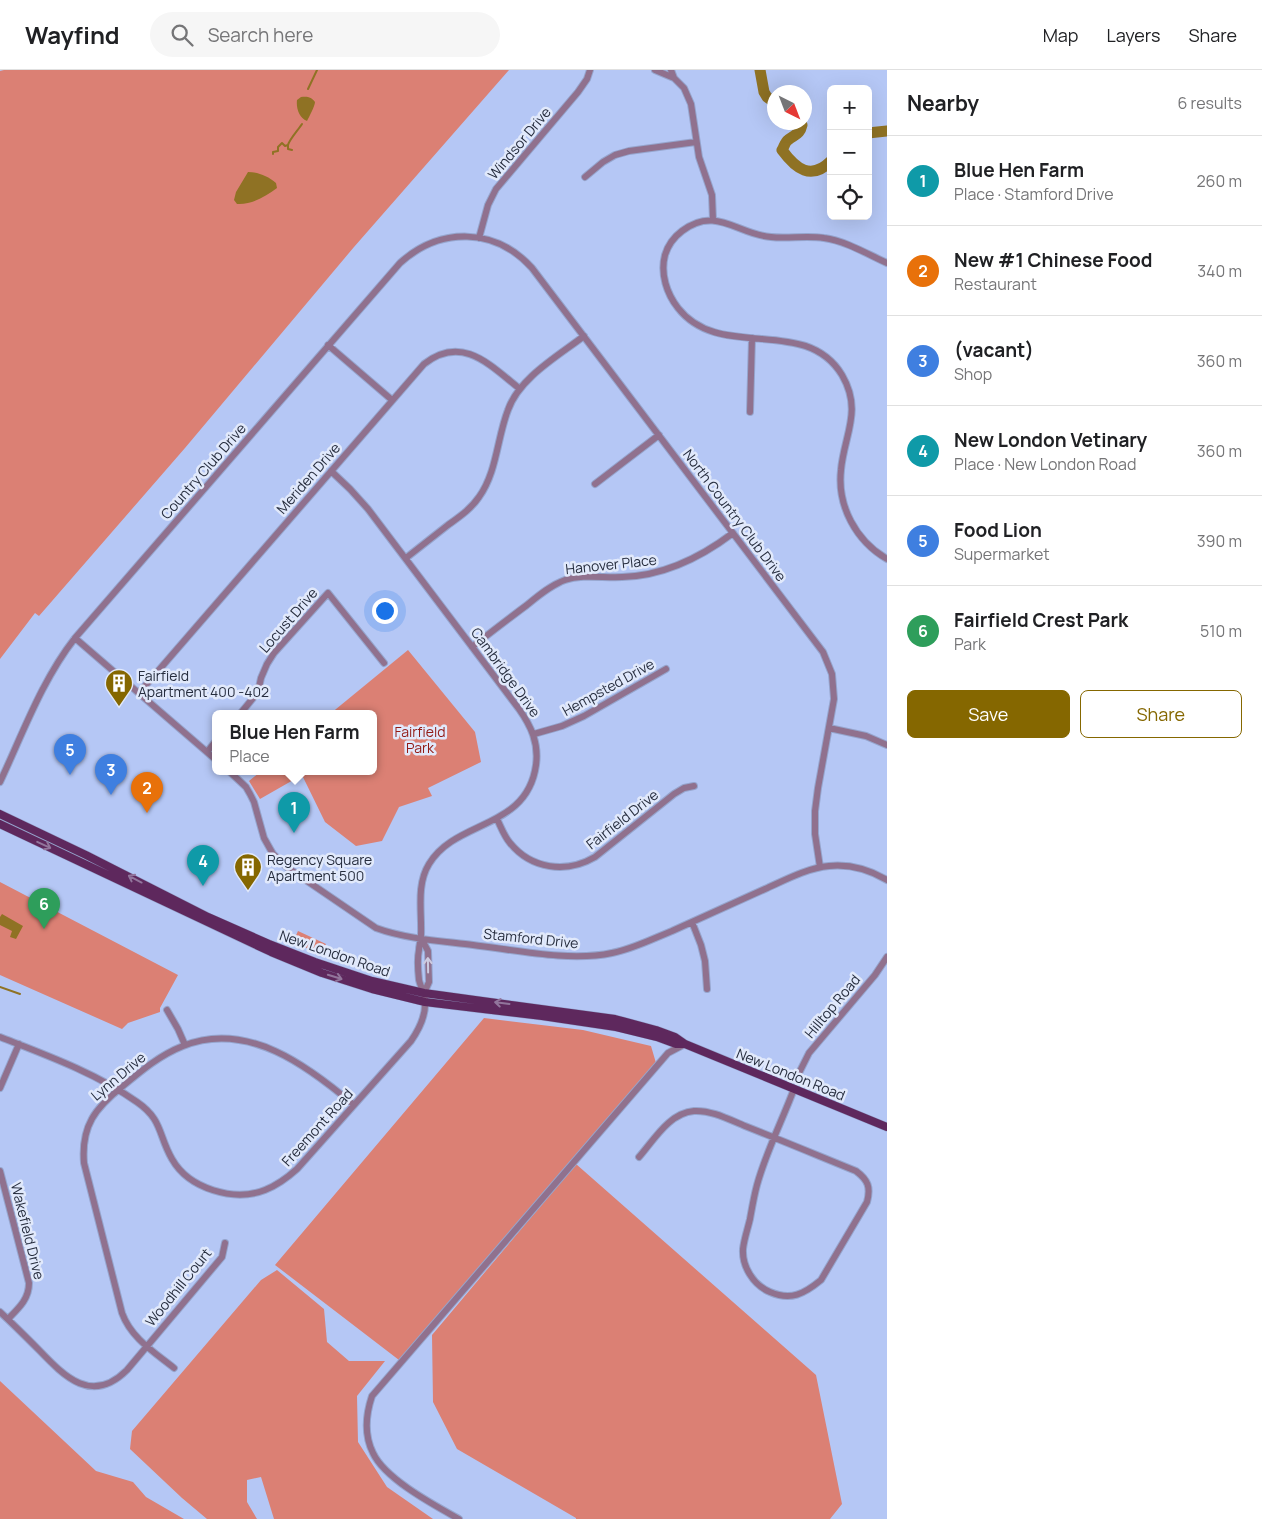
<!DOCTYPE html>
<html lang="en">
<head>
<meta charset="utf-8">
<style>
  :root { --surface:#fff; --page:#f6f6f6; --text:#202124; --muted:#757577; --line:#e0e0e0; --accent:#856700 }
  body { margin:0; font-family:Manrope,sans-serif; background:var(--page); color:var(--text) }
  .controls { position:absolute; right:15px; top:15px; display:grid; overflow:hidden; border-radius:8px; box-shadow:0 5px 20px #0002 }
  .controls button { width:45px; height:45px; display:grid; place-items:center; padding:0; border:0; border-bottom:1px solid var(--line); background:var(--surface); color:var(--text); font:25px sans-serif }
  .compass { position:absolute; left:767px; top:15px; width:45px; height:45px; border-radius:50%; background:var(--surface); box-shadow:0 5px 20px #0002; rotate:138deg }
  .you { position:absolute; left:384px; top:540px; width:18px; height:18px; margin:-12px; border:4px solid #fff; border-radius:50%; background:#1a73e8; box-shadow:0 0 0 8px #1a73e833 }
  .badge { display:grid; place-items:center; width:32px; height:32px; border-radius:50%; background:var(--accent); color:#fff; font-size:16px; font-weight:700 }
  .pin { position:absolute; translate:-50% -41px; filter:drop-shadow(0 1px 2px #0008) }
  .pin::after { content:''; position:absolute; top:26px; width:18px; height:15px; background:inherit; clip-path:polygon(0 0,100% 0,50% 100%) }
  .popup { position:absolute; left:212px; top:640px; width:165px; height:65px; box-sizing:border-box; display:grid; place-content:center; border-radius:8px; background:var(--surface); filter:drop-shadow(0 1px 4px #0005); font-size:16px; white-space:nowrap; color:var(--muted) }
  .popup b { font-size:19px; color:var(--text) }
  .popup::after { content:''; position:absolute; left:50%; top:100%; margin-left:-10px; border:10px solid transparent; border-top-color:var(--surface) }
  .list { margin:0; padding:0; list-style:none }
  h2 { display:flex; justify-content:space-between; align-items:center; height:65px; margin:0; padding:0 20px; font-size:21px }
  h2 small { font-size:16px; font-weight:400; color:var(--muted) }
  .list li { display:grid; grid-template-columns:32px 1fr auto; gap:15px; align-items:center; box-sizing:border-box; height:90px; padding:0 20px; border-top:1px solid var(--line) }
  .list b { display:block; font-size:19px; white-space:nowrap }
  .list p { margin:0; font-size:16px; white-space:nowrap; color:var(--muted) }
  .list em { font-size:16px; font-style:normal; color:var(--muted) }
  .actions { display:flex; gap:10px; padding:15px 20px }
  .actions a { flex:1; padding:11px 0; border:1px solid var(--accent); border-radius:8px; text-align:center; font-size:18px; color:var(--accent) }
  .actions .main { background:var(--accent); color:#fff }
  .icon { flex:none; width:28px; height:28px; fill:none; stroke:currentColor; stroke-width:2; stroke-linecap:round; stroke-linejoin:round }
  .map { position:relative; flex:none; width:887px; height:1449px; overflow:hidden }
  header { display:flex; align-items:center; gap:30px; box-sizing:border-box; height:70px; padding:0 25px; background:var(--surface); border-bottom:1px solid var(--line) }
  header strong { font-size:24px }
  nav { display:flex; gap:28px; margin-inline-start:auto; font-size:18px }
  .search { width:350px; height:45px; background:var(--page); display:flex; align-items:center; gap:12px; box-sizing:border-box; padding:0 18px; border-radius:28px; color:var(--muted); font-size:19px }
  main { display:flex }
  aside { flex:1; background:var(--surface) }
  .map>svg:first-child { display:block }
  .green { fill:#db8074 }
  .water { fill:#8f7224 }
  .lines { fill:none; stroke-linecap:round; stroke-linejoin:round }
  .stream { stroke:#8f7224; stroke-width:2 }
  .river { stroke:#8f7224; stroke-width:11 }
  .minor-casing { stroke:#96a5cd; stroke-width:8 }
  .major-casing { stroke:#96a5cd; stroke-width:9 }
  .minor { stroke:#90718e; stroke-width:6 }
  .major { stroke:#5e285d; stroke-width:8 }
  .oneway { stroke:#92759c }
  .oneway2 { stroke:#cdcbe0 }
  .labels { text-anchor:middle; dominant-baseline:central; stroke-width:5; stroke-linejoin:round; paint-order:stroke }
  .street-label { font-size:14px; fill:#262d3e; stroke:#e1e9fb }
  .poi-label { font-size:14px; fill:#262d3e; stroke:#e1e9fb; text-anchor:start }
  .park-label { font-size:14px; fill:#921b16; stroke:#e1e9fb }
</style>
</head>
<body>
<header>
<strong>Wayfind</strong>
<div class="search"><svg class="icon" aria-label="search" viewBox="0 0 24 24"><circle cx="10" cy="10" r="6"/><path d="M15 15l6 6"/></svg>Search here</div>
<nav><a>Map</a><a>Layers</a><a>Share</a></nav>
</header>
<main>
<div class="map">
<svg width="887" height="1449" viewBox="0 0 887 1449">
  <rect width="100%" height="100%" fill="#b5c7f5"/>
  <path class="green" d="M4,0H509L354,177L185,378L39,546L35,543L0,589V1Z
    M408,580L475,662L481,692L428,718L432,726L399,737L382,771L356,776L325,752L302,705L260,729L249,711L260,702H373V644H330Z
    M0,812L178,905L160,938V942L128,953L122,959L0,905Z
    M298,861L326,874L320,884L293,872Z
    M484,948L583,960L651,976L656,993L399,1290L275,1195Z
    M576,1094L816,1305L842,1434L830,1449H576V1448L457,1379L433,1332L432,1265Z
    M277,1200L324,1239L327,1272L349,1291H385L357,1326L358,1372L387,1417L433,1449H274L261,1407L247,1410V1432L257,1449H207L182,1428L130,1379L132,1361L261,1210Z
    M0,1311L96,1401L133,1412L146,1427L184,1449H0Z"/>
  <path class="water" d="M301,27C307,26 312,27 315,32C315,36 309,47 307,51C299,48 296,38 297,30Z
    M248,102C258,102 268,106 276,113L277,118C266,126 252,135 237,134L234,130L236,122Z
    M2,844L23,856L16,869L10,867L12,861L0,855V847Z"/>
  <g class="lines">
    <path class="stream" d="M308,19L317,0
      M288,75C289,70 298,60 302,54
      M273,84V82L278,81V77L282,73L285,76L288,75V79L292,80
      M0,917L20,924"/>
    <path class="river" d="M760,0L764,22L767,27L774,32
      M800,52L802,55C800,64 796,64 788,70C785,72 784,77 782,80C796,99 811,111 831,91
      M868,63L887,61"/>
    <g class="minor-casing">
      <path id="minor" d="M655,0L674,8L671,0
        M674,8L684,18L691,34L699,87L712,125L713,150
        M585,107L603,92L615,85L629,81L696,72
        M479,168L488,135L496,119L578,22L587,9L590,0
        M887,193C867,184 846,171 824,168C806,165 789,169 771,167C738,165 716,135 682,161C674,167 668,175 665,185C660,204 667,224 678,238C720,292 805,244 842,305C863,341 844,365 841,400C837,436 856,471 887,489
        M328,275L392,330
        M750,342L752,268
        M595,414L659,365
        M406,488C420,477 434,466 448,455C459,447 471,439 479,427C497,402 497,368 508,340C519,308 558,286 584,266
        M75,568L215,689
        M472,577C490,563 508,549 527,535C538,526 551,515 565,510C582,504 603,508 622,507C664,506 700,488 733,463
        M139,623L424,294C462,264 490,295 520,319
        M240,644L258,622L261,608L267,594L274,583L328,523L384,593
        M829,658L866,666L887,675
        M534,664L562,656L584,646L666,599
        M207,682L215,672
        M230,702L246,717L250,724L254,732L264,768L273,784L288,798L376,858C406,869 441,871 473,875C515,880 570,892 612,883C633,879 652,869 672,861C703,847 734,833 765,819C785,810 807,798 829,796C849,794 870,800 887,810
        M0,712C23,663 42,610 75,568L400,193C440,157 495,157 532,198L823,582L832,604L834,629L818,718L815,741V764L820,797
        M497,749C501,757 504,766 510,773C531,799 566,804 595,787L674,724L684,718L694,716
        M692,852L701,875L705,891L707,919
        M421,868L428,881L429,912L424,923
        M167,940L178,959L185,975
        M0,967C46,985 96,1003 137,1032C163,1050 158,1065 172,1089C189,1119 234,1132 265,1120C278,1115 287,1108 297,1099L411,971C420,958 428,941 424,925C423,920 420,915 419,910C418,901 417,889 419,880C419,875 421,870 421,865C422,842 416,815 429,794C456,749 527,760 536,695C539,673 531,656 519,639L368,439L350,419L331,401
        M799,1003L809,983L875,905L887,887
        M0,1018L19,974
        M639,1087C654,1070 669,1043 694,1041C712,1040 730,1050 745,1056C783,1071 819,1086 856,1101C868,1110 871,1117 867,1132L821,1210C804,1224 791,1231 770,1222C753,1215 742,1196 743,1179C744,1169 748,1158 750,1149C752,1138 754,1126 757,1115C766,1082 782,1051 794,1019
        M0,1101L29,1213C29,1229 19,1238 8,1249
        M0,1242C13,1254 26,1267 39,1280C65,1307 92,1335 127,1300L222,1187L225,1173
        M174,1298C154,1282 131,1268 122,1243L84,1093C81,1056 95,1038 123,1016C141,1001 160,985 183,976C247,950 308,996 354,1035
        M459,1449C434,1435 385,1409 373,1383C364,1365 366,1344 372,1326L668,983L685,974"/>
    </g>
    <g class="major-casing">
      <path id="major" d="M0,744L86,785L208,847L269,874L315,892L372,911L424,923L615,949L656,960L675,967L685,974L887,1057
        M0,754L271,882L322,903L372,919L425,932L542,946L616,957L657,967L676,974H685"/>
    </g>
    <use href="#minor" class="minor"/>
    <use href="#major" class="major"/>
  </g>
  <defs><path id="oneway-shaft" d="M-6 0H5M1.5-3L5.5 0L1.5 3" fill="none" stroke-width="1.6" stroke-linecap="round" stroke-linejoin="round" transform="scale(1.25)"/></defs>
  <g class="oneway">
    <use href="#oneway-shaft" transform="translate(44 775) rotate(25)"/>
    <use href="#oneway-shaft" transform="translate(135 809) rotate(-152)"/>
    <use href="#oneway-shaft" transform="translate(335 907) rotate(17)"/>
    <use href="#oneway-shaft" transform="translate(502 933) rotate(-173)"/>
  </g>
  <use class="oneway2" href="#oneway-shaft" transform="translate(428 895) rotate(-91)"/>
  <defs>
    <g id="building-pin" transform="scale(1.4375)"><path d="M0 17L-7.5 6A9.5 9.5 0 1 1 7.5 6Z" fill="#856700" stroke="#e1e9fb"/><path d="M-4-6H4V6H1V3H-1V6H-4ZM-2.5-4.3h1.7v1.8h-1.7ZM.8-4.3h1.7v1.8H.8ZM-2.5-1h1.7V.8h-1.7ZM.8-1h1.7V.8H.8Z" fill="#fff"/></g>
  </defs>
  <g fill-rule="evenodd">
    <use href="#building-pin" x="119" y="613"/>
    <use href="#building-pin" x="248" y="797"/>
  </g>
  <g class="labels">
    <g class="street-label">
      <text transform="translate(519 73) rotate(-50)">Windsor Drive</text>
      <text transform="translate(203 401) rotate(-49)">Country Club Drive</text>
      <text transform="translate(308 408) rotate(-49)">Meriden Drive</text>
      <text transform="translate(735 445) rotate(53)">North Country Club Drive</text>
      <text transform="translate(611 494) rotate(-6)">Hanover Place</text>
      <text transform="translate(288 550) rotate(-49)">Locust Drive</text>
      <text transform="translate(506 602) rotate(54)">Cambridge Drive</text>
      <text transform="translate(608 617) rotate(-29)">Hempsted Drive</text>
      <text transform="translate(622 749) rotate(-38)">Fairfield Drive</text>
      <text transform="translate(531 868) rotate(6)">Stamford Drive</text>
      <text transform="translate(335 883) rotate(19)">New London Road</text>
      <text transform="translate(832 936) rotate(-50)">Hilltop Road</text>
      <text transform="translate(791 1004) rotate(22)">New London Road</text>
      <text transform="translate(118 1006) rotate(-40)">Lynn Drive</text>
      <text transform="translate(317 1057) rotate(-48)">Freemont Road</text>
      <text transform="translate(28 1161) rotate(76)">Wakefield Drive</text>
      <text transform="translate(178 1217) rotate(-51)">Woodhill Court</text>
    </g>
    <g class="poi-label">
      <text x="138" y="605">Fairfield<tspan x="138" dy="16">Apartment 400 -402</tspan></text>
      <text x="267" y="789">Regency Square<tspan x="267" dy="16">Apartment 500</tspan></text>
    </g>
    <g class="park-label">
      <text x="420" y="661">Fairfield<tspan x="420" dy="16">Park</tspan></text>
    </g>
  </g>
</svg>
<div class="controls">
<button>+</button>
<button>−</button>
<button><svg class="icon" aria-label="locate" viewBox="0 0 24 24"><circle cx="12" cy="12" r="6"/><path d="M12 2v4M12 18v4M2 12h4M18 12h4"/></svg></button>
</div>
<svg class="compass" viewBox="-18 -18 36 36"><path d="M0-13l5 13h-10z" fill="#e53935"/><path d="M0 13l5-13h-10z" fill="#757577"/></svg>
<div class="you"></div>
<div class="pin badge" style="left:294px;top:763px;background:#0f9aa8">1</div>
<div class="popup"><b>Blue Hen Farm</b>Place</div>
<div class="pin badge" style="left:147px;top:743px;background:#e8710a">2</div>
<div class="pin badge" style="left:111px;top:725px;background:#3f7fe0">3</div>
<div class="pin badge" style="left:203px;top:816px;background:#0f9aa8">4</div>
<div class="pin badge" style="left:70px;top:705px;background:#3f7fe0">5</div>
<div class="pin badge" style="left:44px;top:859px;background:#2e9e5b">6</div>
</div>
<aside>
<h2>Nearby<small>6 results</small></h2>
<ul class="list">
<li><span class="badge" style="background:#0f9aa8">1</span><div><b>Blue Hen Farm</b><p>Place · Stamford Drive</p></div><em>260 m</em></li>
<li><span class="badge" style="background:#e8710a">2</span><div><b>New #1 Chinese Food</b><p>Restaurant</p></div><em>340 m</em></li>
<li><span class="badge" style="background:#3f7fe0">3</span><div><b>(vacant)</b><p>Shop</p></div><em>360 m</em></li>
<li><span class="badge" style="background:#0f9aa8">4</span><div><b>New London Vetinary</b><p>Place · New London Road</p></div><em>360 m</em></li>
<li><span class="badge" style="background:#3f7fe0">5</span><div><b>Food Lion</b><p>Supermarket</p></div><em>390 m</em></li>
<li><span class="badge" style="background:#2e9e5b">6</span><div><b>Fairfield Crest Park</b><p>Park</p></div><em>510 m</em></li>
</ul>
<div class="actions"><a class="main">Save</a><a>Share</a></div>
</aside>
</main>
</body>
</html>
